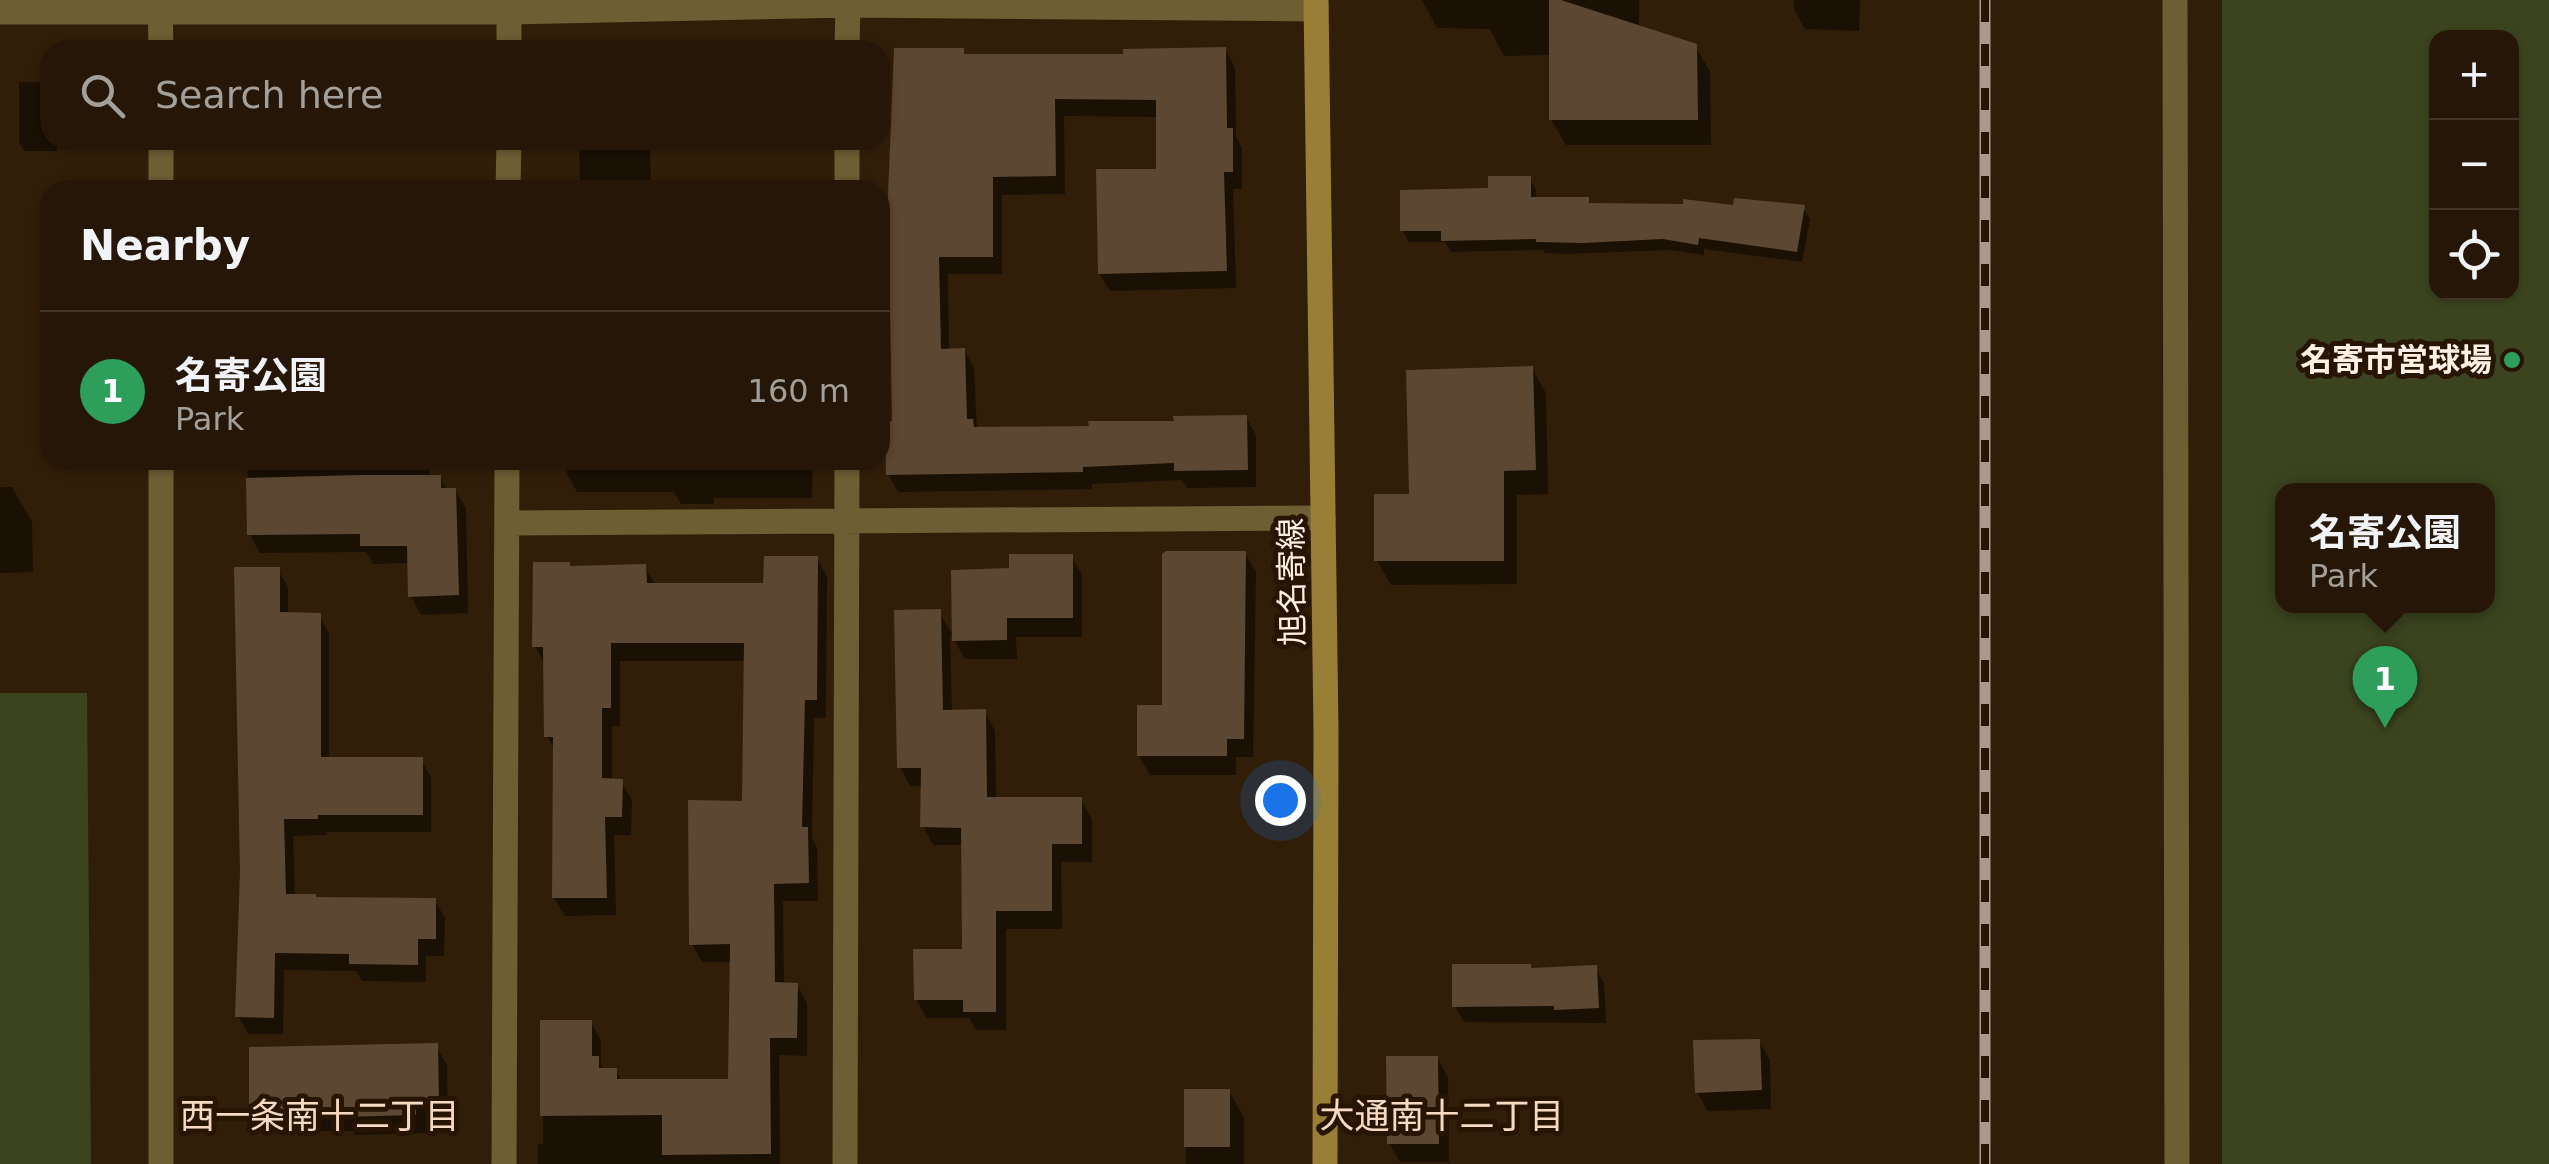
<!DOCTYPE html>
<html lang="en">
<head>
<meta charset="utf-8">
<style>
  :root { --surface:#251607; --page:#312315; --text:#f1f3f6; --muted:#a39f9b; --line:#423528; --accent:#1a73e8 }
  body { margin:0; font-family:"DejaVu Sans","Noto Sans JP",sans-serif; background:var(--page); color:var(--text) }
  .controls { position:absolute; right:30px; top:30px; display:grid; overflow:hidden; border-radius:20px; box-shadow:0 2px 8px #0004 }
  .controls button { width:90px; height:90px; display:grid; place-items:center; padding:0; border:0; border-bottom:2px solid var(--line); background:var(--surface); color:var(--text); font:50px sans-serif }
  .you { position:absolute; left:1280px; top:800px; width:35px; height:35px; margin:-25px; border:8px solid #fff; border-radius:50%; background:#1a73e8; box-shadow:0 0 0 15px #1a73e833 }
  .badge { display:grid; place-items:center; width:65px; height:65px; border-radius:50%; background:var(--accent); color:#fff; font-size:32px; font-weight:700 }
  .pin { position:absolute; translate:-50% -82px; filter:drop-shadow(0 2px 5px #0008) }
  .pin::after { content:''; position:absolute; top:52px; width:35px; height:30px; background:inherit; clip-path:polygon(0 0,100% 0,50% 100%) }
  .popup { position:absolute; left:2275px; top:483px; width:220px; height:130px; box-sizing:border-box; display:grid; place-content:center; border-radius:20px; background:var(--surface); filter:drop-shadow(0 2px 8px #0005); font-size:32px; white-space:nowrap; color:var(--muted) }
  .popup b { font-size:38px; color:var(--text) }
  .popup::after { content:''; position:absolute; left:50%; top:100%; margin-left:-20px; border:20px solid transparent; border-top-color:var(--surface) }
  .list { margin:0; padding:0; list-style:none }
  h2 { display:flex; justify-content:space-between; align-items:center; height:130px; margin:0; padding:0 40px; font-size:42px }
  h2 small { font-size:32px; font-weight:400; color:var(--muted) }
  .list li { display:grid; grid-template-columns:65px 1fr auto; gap:30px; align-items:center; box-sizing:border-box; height:160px; padding:0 40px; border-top:2px solid var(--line) }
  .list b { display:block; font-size:38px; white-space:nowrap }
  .list p { margin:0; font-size:32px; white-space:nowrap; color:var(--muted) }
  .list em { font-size:32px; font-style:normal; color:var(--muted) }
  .icon { flex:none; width:55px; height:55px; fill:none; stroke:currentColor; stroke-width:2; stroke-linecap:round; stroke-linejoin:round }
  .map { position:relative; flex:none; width:2549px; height:1164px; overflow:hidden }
  .search { position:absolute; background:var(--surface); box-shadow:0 2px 8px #0004; left:40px; top:40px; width:850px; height:110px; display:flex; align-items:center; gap:25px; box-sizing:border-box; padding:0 35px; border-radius:30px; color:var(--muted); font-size:38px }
  .panel { position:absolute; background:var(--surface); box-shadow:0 2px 8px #0004; left:40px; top:180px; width:850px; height:290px; border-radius:30px }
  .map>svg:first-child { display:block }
  .green { fill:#3c441f; fill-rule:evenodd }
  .shadow { fill:#0007 }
  .building { fill:#5c4732 }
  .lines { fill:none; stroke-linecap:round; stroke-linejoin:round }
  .minor { stroke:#6e5e33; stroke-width:25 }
  .tertiary { stroke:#6e5e33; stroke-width:25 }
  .secondary { stroke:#997f35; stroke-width:25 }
  .rail-casing { stroke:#ab9a8b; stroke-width:11 }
  .rail { stroke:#271402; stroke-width:8; stroke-dasharray:22; stroke-linecap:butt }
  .leisure-dot { fill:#2e9e5b; stroke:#271402; stroke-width:4 }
  .labels { text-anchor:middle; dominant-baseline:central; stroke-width:10; stroke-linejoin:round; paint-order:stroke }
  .poi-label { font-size:32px; font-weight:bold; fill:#fff1e5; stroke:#271402; text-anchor:end }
  .street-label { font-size:32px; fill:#fff1e5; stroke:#271402 }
  .neighbourhood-label { font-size:35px; fill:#f5dac1; stroke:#271402 }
</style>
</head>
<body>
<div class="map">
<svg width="2549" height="1164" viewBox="0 0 2549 1164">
  <rect width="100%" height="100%" fill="#311e09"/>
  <path class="green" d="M2222,0H2549V1164H2222ZM2436,38H2512V292H2436ZM2282,490H2488V606H2282Z
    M0,693H87L91,1164H0Z"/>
  <path class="shadow" d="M1422,0H1639V28L1695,46L1710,71L1711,145H1566L1551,119V55L1504,56L1490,29L1437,28Z
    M1794,0H1860L1859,31L1805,29L1794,9Z
    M811,48L812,50H535Z
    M1225,50L1235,68L1236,137L1242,148V189H1233L1236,288L1110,291L1100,274L1159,171L1158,117L1064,116L1065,194L1002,195V274H948L949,351L964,350L974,368L977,430L1091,429L1246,417L1256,435V487L1187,488L1182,480L1092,484V489L898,492L888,474L894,423L963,51L966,57H1125Z
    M19,82H50V140H57V151H24L19,142Z
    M253,140H455V145L258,148Z
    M579,140H650L651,190H580Z
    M1529,178L1536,190V199H1588L1591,206L1803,208L1810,219L1802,262L1704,249V255L1670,250L1565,254L1545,253L1543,250L1451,252L1445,242H1409L1402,230L1491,190Z
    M1532,369L1546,393L1548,494L1517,495V584L1391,585L1377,561L1411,497Z
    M247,460H430V477H440L447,490H455L466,508L468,613L421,615L411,596L410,563L373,564L366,552L260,553L250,535Z
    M567,460H813L812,498H714V504H681L674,492H577L567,474Z
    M0,487H12L32,522L33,572L0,573Z
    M1245,553L1256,572L1253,757H1236V775H1150L1139,756Z
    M1071,556L1082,575V637H1016L1017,659H965L950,633L952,712H985L995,731L996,800H1081L1092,819V862H1061L1062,929H1006V1030H976L969,1018H927L916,999L965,952L964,845H933L923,826V786H910L900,767L939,612L954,637L1012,570Z
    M817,558L827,577L826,718H814L812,838L817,848L818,901H783L784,985H797L807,1003V1056L779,1055L780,1164H538V1144H543V1022H591L601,1041V1065L604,1070H616L622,1082L731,1081L732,962H702L692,944L745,804L746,661H620V726H612V781L621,782L632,800L631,835H614L616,915L565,916L554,898L556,751L547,736L546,666L535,646L571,569L645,567L656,586H766Z
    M278,570L288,587V615H319L329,633V760H421L431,777V832H326L327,835L293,836L295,896L317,900L435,901L445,918L444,956H426V982L362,981L356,971L284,970L283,1034H248L238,1016Z
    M1595,968L1604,983L1606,1023L1464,1022L1455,1006L1533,971Z
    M1759,1041L1770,1060L1771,1109L1708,1111L1697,1092Z
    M436,1046L447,1065L448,1123H426V1133L355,1135L353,1131H262L251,1112Z
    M1437,1058L1448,1077L1449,1162H1400L1389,1143Z
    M1186,1091H1229L1244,1118V1164H1186Z"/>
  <path class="building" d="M1549,0H1561L1697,44L1698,120H1549Z
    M1226,47L1227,128H1233V172H1224L1227,271L1098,274L1096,169H1156V100L1055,99L1056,176L993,177V257H939L941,349L965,348L967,419H973L974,427L1089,426L1088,421H1174L1173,416L1247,415L1248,470L1174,471V463L1083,467V472L886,475L885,421H892L888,195L894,48H964V54H1123V49Z
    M1488,176H1531V197H1589V203L1683,204V199L1733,205L1734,198L1805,205L1797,252L1699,238L1698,245L1663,239L1583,243L1536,242V239L1441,241V231H1400V190L1488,188Z
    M1533,366L1536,470L1504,471V561H1374V494H1409L1406,370Z
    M359,475H441V488H456L459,595L408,597L407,546H360V534L247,535L246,478Z
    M1166,551H1246L1244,739H1227V756H1137V705H1162V554Z
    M1009,554H1073V618H1007V640L952,641L951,570L1009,568Z
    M764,556H818L817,700H805L802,827H808L809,883L774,884L775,982L798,983L797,1038H770L771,1154L662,1155V1115L540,1116V1020H592V1056H599V1068H617V1079H728L730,944L689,945L688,800L742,801L744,643H611V708H602V778L623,779L622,817H605L607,898H552L553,737H544L543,647H532L533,562H570V566L646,564L647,583H763Z
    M234,567H280V612L321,613V757H423V815H318V819H284L286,894H316V897L436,898V939H418V965L349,964V954L275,953L274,1018L235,1017L240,872Z
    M941,609L943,710L986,709L987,797H1082V844H1052V911H996V1012H963V1000H914L913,949H962L961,828L920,827L921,768H897L894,610Z
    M1452,964H1531V968L1597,965L1599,1008L1554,1010V1006L1452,1007Z
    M1760,1039L1762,1090L1695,1093L1693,1040Z
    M438,1043L439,1105H416V1115L342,1117V1112H249V1047Z
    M1386,1056H1438L1439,1144H1387Z
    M1184,1089H1230V1147H1184Z"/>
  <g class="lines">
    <path class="minor" d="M2175,0L2177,1164
      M0,12H509L848,5L1316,9
      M509,50V0
      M847,50L848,0
      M508,190L509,140
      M847,190V140
      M507,523L1323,518
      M504,1164L507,460
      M845,1164L847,460"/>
    <path class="tertiary" d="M160,0L161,50
      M161,140V190
      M161,1164V460"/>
    <path class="secondary" d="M1316,0L1326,731L1325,1164"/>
    <g class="rail-casing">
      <path id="rail" d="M1985,0V1164"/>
    </g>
    <use href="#rail" class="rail"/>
  </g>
  <circle class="leisure-dot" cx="2512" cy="360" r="10"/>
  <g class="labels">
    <g class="poi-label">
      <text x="2492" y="360">名寄市営球場</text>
    </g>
    <g class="street-label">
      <text transform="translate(1292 582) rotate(-91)">旭名寄線</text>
    </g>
    <g class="neighbourhood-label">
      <text x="320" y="1116">西一条南十二丁目</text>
      <text x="1442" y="1116">大通南十二丁目</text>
    </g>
  </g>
</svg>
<div class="controls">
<button>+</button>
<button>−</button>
<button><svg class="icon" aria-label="locate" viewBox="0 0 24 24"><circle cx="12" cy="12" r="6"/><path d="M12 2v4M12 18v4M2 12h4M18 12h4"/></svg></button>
</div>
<div class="you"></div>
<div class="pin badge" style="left:2385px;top:728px;background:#2e9e5b">1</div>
<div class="popup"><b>名寄公園</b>Park</div>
<div class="search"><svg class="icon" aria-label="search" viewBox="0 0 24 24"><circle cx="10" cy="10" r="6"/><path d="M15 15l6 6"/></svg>Search here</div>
<section class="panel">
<h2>Nearby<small></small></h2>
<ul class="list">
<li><span class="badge" style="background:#2e9e5b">1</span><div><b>名寄公園</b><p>Park</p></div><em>160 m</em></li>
</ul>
</section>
</div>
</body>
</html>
